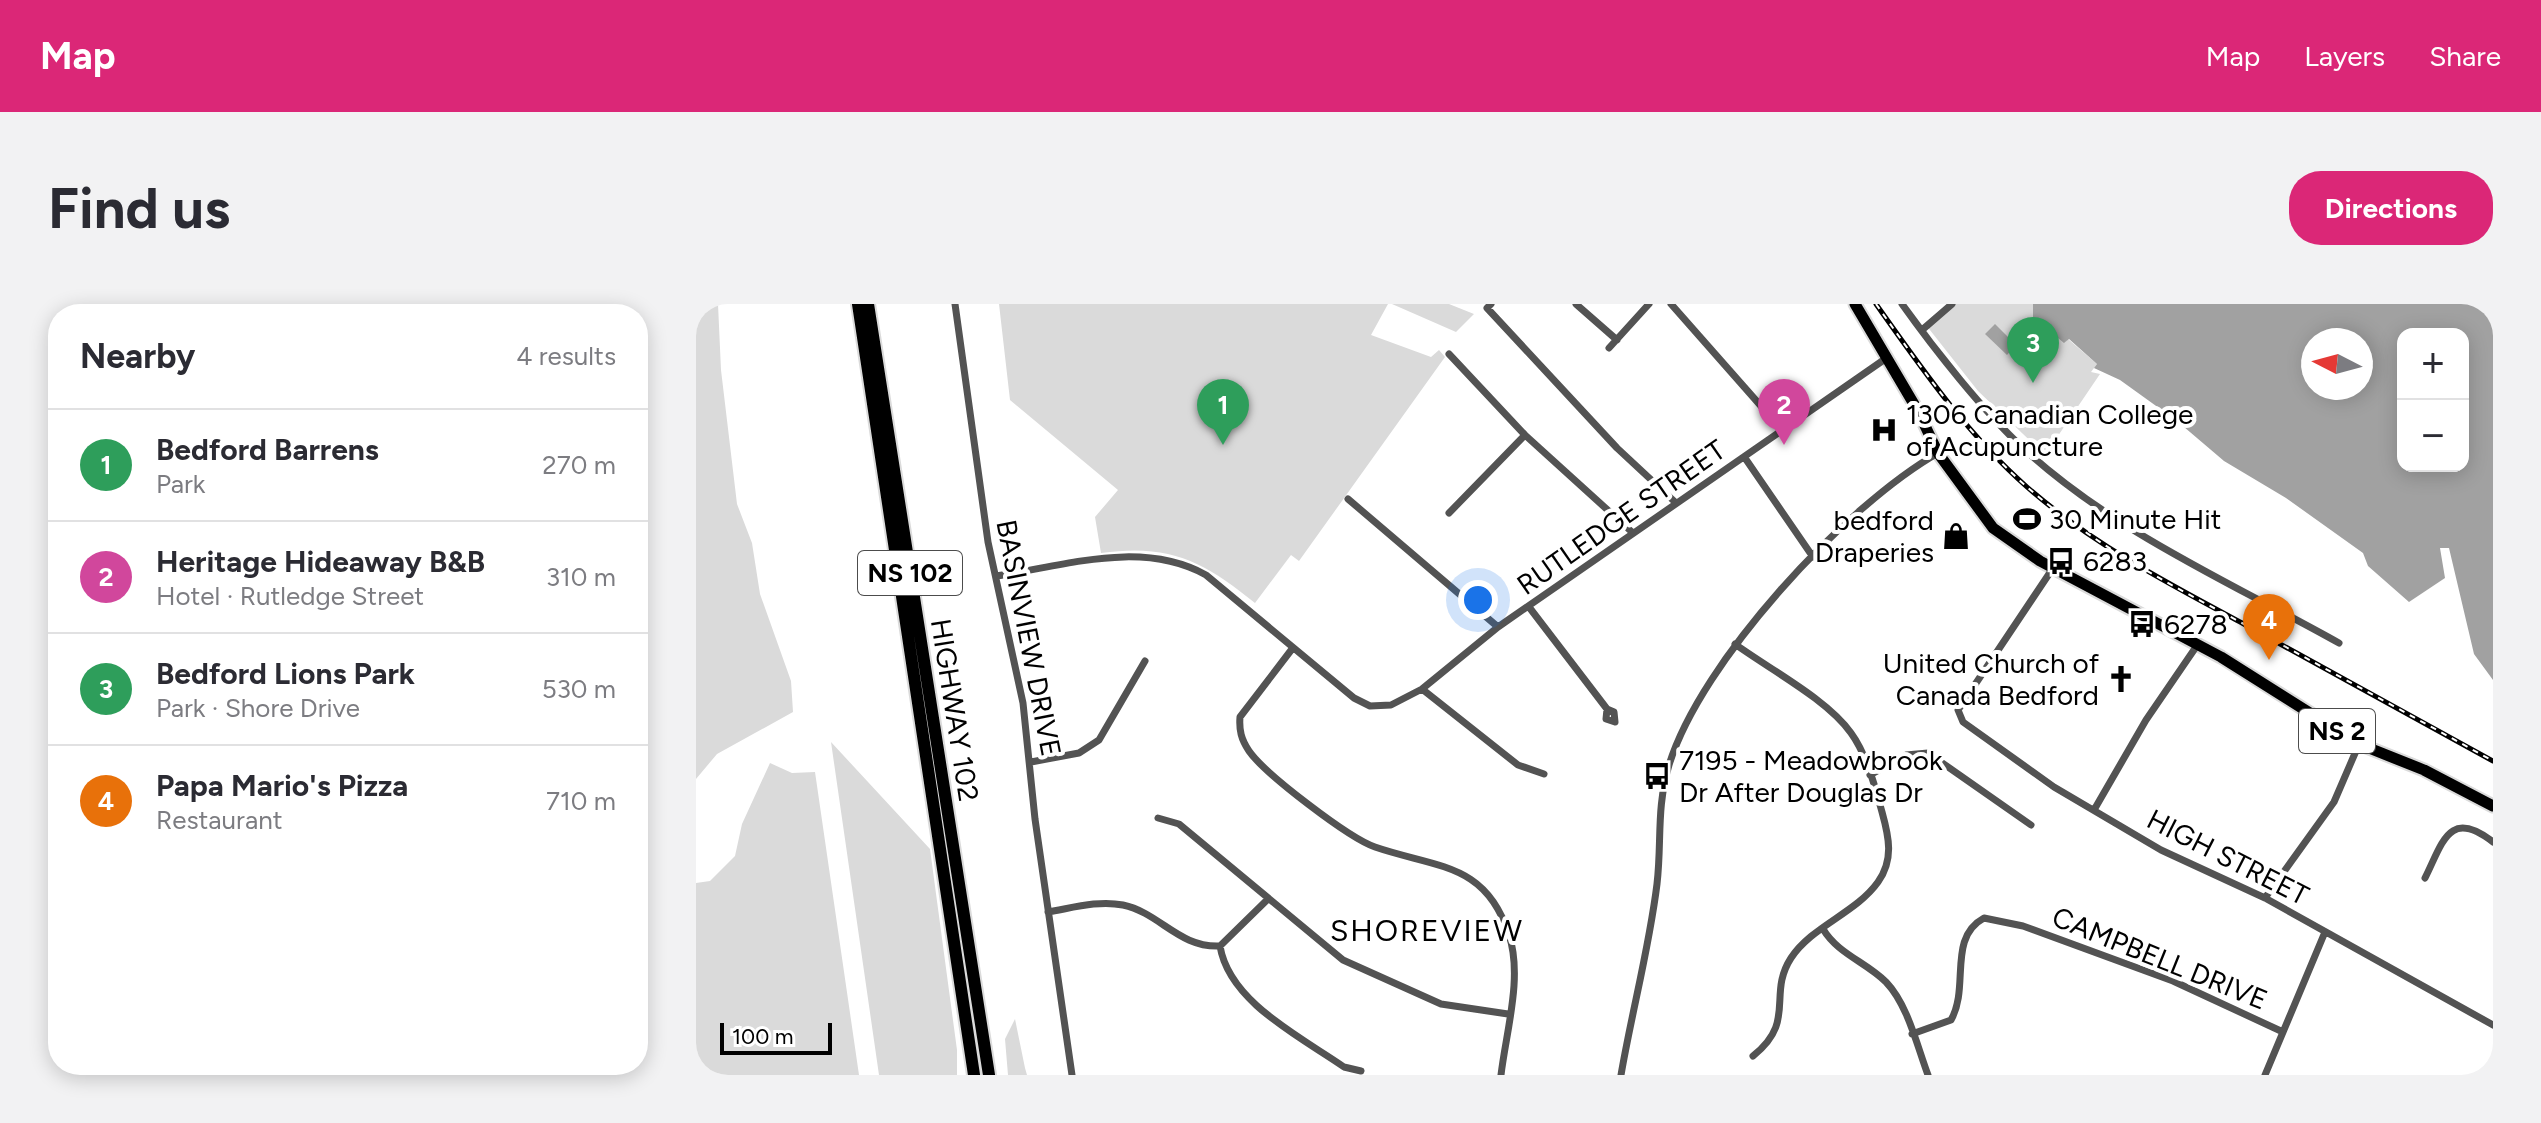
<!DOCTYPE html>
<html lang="en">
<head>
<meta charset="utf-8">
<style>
  :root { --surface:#fff; --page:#f2f2f3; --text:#2b2b33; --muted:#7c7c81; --line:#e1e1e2; --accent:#db2777 }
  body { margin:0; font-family:Figtree,sans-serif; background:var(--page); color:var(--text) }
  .controls { position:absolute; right:24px; top:24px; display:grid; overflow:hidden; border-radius:16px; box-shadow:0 4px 20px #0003 }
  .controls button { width:72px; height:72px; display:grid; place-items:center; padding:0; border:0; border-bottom:2px solid var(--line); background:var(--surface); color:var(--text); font:40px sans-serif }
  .compass { position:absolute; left:1605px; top:24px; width:72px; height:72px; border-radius:50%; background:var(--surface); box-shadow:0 4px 20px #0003; rotate:276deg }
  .scale { position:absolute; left:24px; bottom:20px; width:112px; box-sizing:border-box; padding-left:8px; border:4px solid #000; border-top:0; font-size:22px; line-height:28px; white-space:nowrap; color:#000; -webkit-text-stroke:6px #fff; paint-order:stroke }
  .you { position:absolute; left:782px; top:296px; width:28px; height:28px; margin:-20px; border:6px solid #fff; border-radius:50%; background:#1a73e8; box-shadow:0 0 0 12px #1a73e833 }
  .badge { display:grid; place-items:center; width:52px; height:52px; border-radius:50%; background:var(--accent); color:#fff; font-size:26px; font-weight:700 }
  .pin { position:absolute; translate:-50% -66px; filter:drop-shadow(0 2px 4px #0008) }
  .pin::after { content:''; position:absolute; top:42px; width:28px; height:24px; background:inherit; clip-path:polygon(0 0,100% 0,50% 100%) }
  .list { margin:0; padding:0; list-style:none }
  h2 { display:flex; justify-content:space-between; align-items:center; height:104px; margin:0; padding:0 32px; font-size:34px }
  h2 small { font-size:26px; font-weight:400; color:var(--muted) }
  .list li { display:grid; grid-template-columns:52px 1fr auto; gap:24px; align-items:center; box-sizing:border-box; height:112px; padding:0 32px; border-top:2px solid var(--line) }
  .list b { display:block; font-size:30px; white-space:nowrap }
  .list p { margin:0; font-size:26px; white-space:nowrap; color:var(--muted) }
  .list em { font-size:26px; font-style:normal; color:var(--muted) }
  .map { position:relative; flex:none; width:1797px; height:771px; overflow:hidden; border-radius:32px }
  header { display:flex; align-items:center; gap:48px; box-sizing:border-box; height:112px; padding:0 40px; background:var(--accent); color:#fff }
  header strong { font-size:38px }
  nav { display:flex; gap:44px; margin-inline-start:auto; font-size:28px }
  .intro { display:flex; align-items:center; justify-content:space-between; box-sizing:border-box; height:192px; padding:0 48px }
  h1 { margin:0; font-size:56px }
  .button { padding:20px 36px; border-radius:32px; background:var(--accent); color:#fff; font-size:28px; font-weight:700 }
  main { display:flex; gap:48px; padding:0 48px }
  aside { flex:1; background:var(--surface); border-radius:32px; box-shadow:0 4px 20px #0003 }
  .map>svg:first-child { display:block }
  .green { fill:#dadada }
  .water { fill:#a1a1a1; fill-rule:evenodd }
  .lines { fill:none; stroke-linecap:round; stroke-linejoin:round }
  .primary-casing { stroke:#dbdbdb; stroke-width:15 }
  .highway-casing { stroke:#dbdbdb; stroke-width:16 }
  .street { stroke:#535353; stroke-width:7 }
  .primary { stroke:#000; stroke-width:11 }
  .highway { stroke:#000; stroke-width:12 }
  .rail-casing { stroke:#000; stroke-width:5 }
  .rail { stroke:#fff; stroke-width:2; stroke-dasharray:6; stroke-linecap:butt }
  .labels { text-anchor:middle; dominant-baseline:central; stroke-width:8; stroke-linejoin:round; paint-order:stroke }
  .shield { fill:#fff; stroke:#4c4c4c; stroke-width:2 }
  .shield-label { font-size:26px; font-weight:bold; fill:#000 }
  .poi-label { font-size:28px; fill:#000; stroke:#fff; text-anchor:start }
  .street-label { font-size:28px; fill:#000; stroke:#fff }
  .neighbourhood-label { font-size:30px; letter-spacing:2px; fill:#000; stroke:#fff }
</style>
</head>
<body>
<header>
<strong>Map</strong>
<nav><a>Map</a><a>Layers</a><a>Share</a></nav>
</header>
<div class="intro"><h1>Find us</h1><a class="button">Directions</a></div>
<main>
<aside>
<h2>Nearby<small>4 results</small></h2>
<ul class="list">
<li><span class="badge" style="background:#2e9e5b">1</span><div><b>Bedford Barrens</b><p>Park</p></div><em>270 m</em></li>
<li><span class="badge" style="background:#d1479c">2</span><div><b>Heritage Hideaway B&amp;B</b><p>Hotel · Rutledge Street</p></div><em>310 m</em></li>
<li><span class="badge" style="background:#2e9e5b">3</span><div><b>Bedford Lions Park</b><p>Park · Shore Drive</p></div><em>530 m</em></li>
<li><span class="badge" style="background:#e8710a">4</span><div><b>Papa Mario's Pizza</b><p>Restaurant</p></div><em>710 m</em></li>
</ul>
</aside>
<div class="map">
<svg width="1797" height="771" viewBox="0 0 1797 771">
  <rect width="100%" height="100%" fill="#fff"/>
  <path class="green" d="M0,0H22L25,66L41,200L56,239L64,290L95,377L97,408L21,450L0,475Z
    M303,0H692L675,31L735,53L743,46L749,53L603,257L595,251L559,299C509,258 474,239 405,249L399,213L422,186L314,96Z
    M696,0H753L778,10L760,28Z
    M1253,0H1337L1339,10L1369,38L1372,35L1401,60L1395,68L1404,70L1349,151L1282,87L1230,21Z
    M135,438L234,545L261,746V771H183Z
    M74,459L96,469L119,468L163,771H0V579L14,577L39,552L46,520Z
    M319,715L329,764L331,771H312L309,735Z"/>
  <path class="water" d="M1337,0H1797V376L1778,350L1753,244H1744L1749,274L1713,298L1672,262L1667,249L1590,194L1528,157L1481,117L1424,76L1398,64L1401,60L1373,35L1368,39L1337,13ZM1707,30H1767V162H1707ZM1617,36H1665V84H1617Z
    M1299,20L1320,41L1311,51L1289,30Z"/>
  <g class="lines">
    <g class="primary-casing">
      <path id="primary" d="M1159,0L1222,107L1242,149L1297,224L1344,257L1525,353L1663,440L1728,466L1797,502"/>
    </g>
    <g class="highway-casing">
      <path id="highway" d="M162,0L278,771
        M172,0L293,771"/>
    </g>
    <path class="street" d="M259,0L292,238L327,399L339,515L376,771
      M795,0L791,4L921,144L979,198
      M880,0L921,36
      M975,0L1087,127
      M1206,0C1238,45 1287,107 1327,144C1418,228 1536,279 1643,339
      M1226,26L1256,0
      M913,44L953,0
      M753,50L829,131L937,229
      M1049,154L1117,253
      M652,195L802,323
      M753,209L829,131
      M1357,264L1262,406L1267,418L1358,483L1465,546L1569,594L1797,721
      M300,272C369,262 445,235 510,271L658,394L674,402L695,401L726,385L802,323L1192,53
      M833,303L911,405L918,408L919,418L910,415L911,405
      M1039,340C1073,365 1131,395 1155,429C1171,451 1179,483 1186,508C1193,533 1198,556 1182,578C1160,609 1116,622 1095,654C1071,691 1101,717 1057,752
      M596,345L544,413C543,426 545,435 553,447C569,470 653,534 679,543C740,564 790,558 813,631C827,673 810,728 805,771
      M726,385L822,461L848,470
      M335,458L383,449L403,436L449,357
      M1174,471L1210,451L1232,449L1335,521
      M1398,506L1450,416L1502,340
      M462,514L483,520L647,656L745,700L812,710
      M1729,574C1747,538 1753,504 1797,538
      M1569,594L1638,498L1663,440
      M352,608C376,604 402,596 427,601C464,609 483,644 524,642L572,595
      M1127,625C1142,650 1170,658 1190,678C1212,701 1221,742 1232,771
      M524,642C533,698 605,733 648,763L665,767
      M1216,730L1255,716C1274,683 1251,634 1288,614L1327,622L1477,677L1587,728
      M925,771C936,707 953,645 961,580C966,537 960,505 973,461C1005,357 1149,202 1242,149
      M1569,771L1629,628"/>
    <use href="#primary" class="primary"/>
    <use href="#highway" class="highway"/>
    <g class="rail-casing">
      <path id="rail" d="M1180,0C1226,65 1271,130 1331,183C1395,239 1471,279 1546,319C1630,365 1714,411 1797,457"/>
    </g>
    <use href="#rail" class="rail"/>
  </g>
  <defs>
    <g id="hospital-bare" transform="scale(2.16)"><path d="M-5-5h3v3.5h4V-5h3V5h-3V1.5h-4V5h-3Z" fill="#000" stroke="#fff" stroke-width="2.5" paint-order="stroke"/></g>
    <g id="stadium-bare" transform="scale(2.16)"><path d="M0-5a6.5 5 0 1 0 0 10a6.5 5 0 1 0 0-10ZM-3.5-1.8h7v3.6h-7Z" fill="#000" stroke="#fff" stroke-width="2.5" paint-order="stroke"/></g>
    <g id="shop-bare" transform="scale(2.16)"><path d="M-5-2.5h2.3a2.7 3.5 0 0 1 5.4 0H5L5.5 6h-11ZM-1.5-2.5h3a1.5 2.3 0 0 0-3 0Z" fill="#000" stroke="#fff" stroke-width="2.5" paint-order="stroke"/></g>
    <g id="bus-bare" transform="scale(2.16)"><path d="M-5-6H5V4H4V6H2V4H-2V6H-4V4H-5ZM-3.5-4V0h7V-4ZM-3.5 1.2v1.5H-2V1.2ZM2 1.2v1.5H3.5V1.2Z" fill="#000" stroke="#fff" stroke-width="2.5" paint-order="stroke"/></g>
    <g id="church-bare" transform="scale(2.16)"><path d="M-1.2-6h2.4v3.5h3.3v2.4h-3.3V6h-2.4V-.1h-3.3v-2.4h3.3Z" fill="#000" stroke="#fff" stroke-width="2.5" paint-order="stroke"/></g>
  </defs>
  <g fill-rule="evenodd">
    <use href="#hospital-bare" x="1188" y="126"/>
    <use href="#stadium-bare" x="1331" y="215"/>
    <use href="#shop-bare" x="1260" y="232"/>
    <use href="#bus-bare" x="1365" y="257"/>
    <use href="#bus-bare" x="1446" y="320"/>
    <use href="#church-bare" x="1425" y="375"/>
    <use href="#bus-bare" x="961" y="472"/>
  </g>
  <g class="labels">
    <g class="shield">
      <rect x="162" y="247" width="104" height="44" rx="6"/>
      <rect x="1603" y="405" width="76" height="44" rx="6"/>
    </g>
    <g class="shield-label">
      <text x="214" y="269">NS 102</text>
      <text x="1641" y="427">NS 2</text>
    </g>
    <g class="poi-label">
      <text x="1210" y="110">1306 Canadian College<tspan x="1210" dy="32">of Acupuncture</tspan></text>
      <text x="1353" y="215">30 Minute Hit</text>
      <text x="1238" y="216" text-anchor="end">bedford<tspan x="1238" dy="32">Draperies</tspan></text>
      <text x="1387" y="257">6283</text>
      <text x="1468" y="320">6278</text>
      <text x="1403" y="359" text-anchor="end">United Church of<tspan x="1403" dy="32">Canada Bedford</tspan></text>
      <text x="983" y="456">7195 - Meadowbrook<tspan x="983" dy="32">Dr After Douglas Dr</tspan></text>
    </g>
    <g class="street-label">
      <text transform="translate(925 213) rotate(-35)">RUTLEDGE STREET</text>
      <text transform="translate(333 334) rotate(79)">BASINVIEW DRIVE</text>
      <text transform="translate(259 406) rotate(81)">HIGHWAY 102</text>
      <text transform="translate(1532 553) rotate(27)">HIGH STREET</text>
      <text transform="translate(1464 654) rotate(22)">CAMPBELL DRIVE</text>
    </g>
    <g class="neighbourhood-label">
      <text x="731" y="626">SHOREVIEW</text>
    </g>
  </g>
</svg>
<div class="controls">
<button>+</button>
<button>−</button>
</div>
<svg class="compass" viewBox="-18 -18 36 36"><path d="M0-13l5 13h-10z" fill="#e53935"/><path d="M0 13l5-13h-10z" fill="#7c7c81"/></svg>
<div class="scale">100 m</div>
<div class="you"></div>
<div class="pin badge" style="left:527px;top:141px;background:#2e9e5b">1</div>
<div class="pin badge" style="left:1088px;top:141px;background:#d1479c">2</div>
<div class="pin badge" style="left:1337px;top:79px;background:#2e9e5b">3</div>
<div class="pin badge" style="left:1573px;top:356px;background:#e8710a">4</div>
</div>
</main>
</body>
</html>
